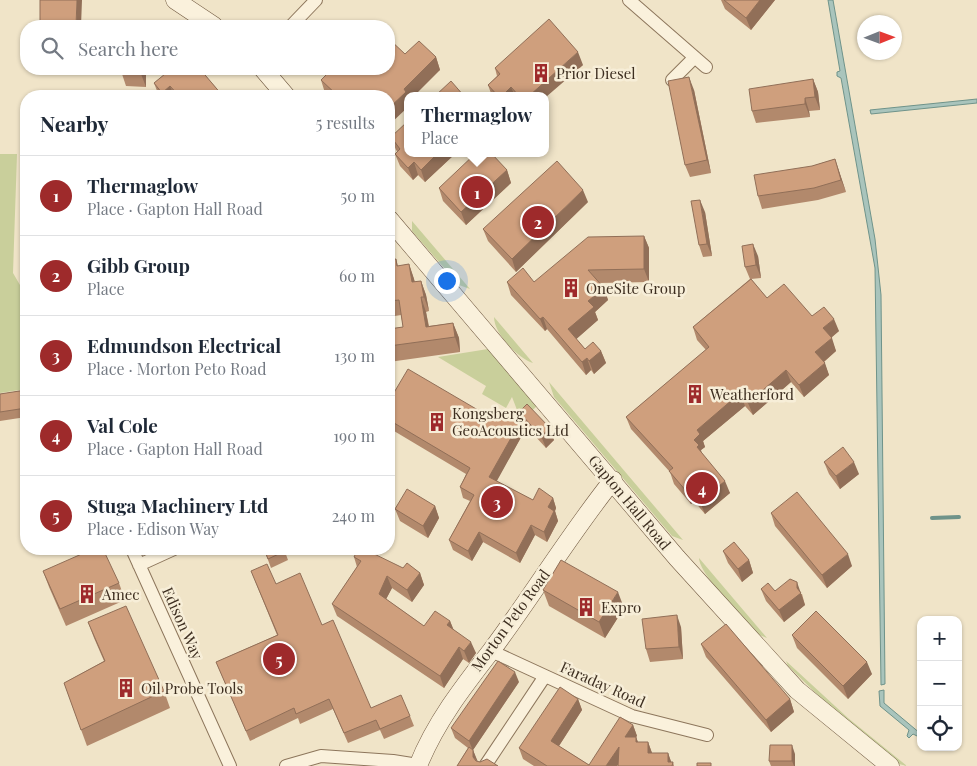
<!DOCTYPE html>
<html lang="en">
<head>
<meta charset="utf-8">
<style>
  :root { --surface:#fff; --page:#f2f2f3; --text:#1f2937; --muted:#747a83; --line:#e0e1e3; --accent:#9e2a2b }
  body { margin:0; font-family:"Playfair Display",serif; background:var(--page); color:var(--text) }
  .controls { position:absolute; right:15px; bottom:15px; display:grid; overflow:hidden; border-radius:10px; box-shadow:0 1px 4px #0004 }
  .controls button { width:45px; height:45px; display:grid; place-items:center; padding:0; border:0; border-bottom:1px solid var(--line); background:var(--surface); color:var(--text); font:25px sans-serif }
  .compass { position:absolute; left:857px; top:15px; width:45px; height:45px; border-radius:50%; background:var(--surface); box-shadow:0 1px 4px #0004; rotate:89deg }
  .you { position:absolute; left:446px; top:280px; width:18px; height:18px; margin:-12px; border:4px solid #fff; border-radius:50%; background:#1a73e8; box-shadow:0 0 0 8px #1a73e833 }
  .badge { display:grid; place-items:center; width:32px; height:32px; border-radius:50%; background:var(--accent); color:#fff; font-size:16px; font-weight:700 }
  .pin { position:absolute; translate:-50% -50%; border:2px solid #fff; box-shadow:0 1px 5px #0006 }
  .popup { position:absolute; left:404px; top:92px; width:145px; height:65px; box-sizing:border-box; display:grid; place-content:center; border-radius:10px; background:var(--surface); filter:drop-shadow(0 1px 4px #0005); font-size:16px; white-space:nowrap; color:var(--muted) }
  .popup b { font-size:19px; color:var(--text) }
  .popup::after { content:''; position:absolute; left:50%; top:100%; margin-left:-10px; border:10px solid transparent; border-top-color:var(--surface) }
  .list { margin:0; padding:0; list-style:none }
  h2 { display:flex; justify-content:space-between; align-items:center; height:65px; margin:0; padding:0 20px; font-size:21px }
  h2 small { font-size:16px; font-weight:400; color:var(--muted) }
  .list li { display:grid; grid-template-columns:32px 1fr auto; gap:15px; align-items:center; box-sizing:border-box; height:80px; padding:0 20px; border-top:1px solid var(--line) }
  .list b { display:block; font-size:19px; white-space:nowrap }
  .list p { margin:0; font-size:16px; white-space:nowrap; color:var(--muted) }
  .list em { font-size:16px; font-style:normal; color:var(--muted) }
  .icon { flex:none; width:28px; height:28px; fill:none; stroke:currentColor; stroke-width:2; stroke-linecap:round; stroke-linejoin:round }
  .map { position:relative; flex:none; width:977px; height:766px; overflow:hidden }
  .search { position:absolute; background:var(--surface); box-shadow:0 1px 4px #0004; left:20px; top:20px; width:375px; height:55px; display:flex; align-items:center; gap:12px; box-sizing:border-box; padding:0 18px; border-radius:20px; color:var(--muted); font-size:19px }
  .panel { position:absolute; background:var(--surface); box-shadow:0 1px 4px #0004; left:20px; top:90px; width:375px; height:465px; border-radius:20px }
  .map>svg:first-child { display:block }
  .green { fill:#c9cf9b }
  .water { fill:#a9c4bc; stroke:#6f938a }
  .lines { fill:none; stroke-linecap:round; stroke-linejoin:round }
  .stream { stroke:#6f938a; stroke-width:4 }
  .street-casing { stroke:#8d765c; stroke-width:14 }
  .secondary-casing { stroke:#6f573f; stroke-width:19 }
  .street { stroke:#faf1dc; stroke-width:12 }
  .secondary { stroke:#faf1dc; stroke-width:18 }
  .wall { fill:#b2896c }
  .shaded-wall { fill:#916f58 }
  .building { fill:#cf9f7d; stroke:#916f58 }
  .labels { text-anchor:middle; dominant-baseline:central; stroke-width:5; stroke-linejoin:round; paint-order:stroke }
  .poi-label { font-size:15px; fill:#3d2e20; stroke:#f7eed8; text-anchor:start }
  .street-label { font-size:15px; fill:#3d2e20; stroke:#f7eed8 }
</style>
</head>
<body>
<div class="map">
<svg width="977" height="766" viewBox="0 0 977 766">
  <rect width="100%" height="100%" fill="#f0e4c8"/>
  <path class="green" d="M0,154H17L13,273L24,292L22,335L26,338V389L0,393Z
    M412,221L470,289L459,285L412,231Z
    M494,317L533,363C518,358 494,334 494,317Z
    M488,349L537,406L525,417L519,415L512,397L506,408L482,394L486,386L438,357Z
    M549,382L683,540L672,536L554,397Z
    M699,558L767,638L757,634C744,620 699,574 699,558Z
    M786,661L848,718L907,766L899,764L832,709L788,666Z"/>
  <path class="water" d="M828,0H833L875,239L881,295L885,684L881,685L875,268L841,78L837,76V72L840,71Z
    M977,99V103L871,114L870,110Z
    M884,690V703L921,734V738L913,734L909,738L907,736L909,730L880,706L879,691Z"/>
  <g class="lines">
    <path class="stream" d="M932,518L959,517"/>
    <g class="street-casing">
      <path id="street" d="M629,0L706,67
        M291,26L316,0
        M672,80L693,59
        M132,549L230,766
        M139,565L174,549
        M491,651L632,716L707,735
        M286,766L321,756L393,761L418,765
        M485,766L545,676"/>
    </g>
    <g class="secondary-casing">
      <path id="secondary" d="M175,0L214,26
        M263,69L286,96
        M389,219L677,558L797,690L890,766
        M418,766C435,723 463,687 491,651C533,595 569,535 613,480"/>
    </g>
    <use href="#street" class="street"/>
    <use href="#secondary" class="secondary"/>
  </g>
  <path class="wall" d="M721,0H775L751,30L725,9Z
    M405,54L436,57L440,70L389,96H329L325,93L321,80Z
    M583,65L546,96H492L488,85L497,76L495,68Z
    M141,69H146V87L126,86L122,74Z
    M169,69H200L223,96H159L154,83L170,70Z
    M813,79L818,92L820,110L809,111L810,117L756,123L752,111Z
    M694,90L711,173L690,177L685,165Z
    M391,137L408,153H456L425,182L418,175L413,180L400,166L395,154L398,152L396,150Z
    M835,159L846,192L818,200L762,209L758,196L812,166Z
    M507,170L511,183L466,225L443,201L439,188Z
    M588,202L516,272L488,241L483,229Z
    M705,212L712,256L703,257L699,245Z
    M644,236L649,248V282L599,283L604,288L608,300L595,312L598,320L576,339L585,349L601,351L606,363L594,374L591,370L586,375L547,329L545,331L511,295L507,282H534Z
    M758,256L761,278L751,279L767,298L812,316L839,331L831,338L836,351L824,362L829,375L804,397L791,382L753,415L745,406L703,441L705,447L701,450V452L730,493L705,514L694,501L691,504L674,484L670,472L631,429L626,417L706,350L697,340L693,327L750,279L745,267Z
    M26,257V292L24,285Z
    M396,259L398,266L409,264L415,282L421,281L426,295L429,311L426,312L429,326L453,323L459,338L460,352L389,362V329L403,327L401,315L389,317V260Z
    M26,390V417L0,421V394Z
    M389,401L495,420L520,422L524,432L496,481L533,500L553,498L556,508L555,511L558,521L547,542L535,535L520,563L483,542L472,561L453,550L449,540L470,501L463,498L460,487L466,474L389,428Z
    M519,412L554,440L546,448L524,424Z
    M824,462L859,474L840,489L829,474Z
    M435,506L439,518L428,538L400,521L395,509Z
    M771,513L852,566L827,588L775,526Z
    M264,549H284L288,560L271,568Z
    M723,551L749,560L753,573L742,582L728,563Z
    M354,557L403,568L420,573L424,585L412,602L392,588L386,599L424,626L450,621L453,629L476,653L469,663L463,659L444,688L337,616L332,604L357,567Z
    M43,571L119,583L125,600L66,626L49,587Z
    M251,571L276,584L322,625L371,708L410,716L414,726L384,739L380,730L348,743L333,709L300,724L298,718L250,741L216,662L277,635Z
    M761,589L802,594L805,605L784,622L766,601Z
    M543,590L624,608L605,638L549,606Z
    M88,622L164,691L170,708L87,746L64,683L104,661L94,638Z
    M681,627L683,659L650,662L646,649Z
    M792,635L872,674L848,699L797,648Z
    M701,644L790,699L794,712L771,732L706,657Z
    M519,682L473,750L477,761L457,766L468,748L455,738L451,728Z
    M578,699L582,710L559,746L589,765L633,725L637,736L636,737L638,742H648L652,753H668L671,762H673L674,766H618V765L617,766H534L523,759L519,748Z
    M795,754V766H771L769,761Z"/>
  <path class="shaded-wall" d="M77,0H82L81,26H76Z
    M760,0H775L751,30L746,18Z
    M578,52L583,65L546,97V96H529Z
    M436,57L440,70L414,96H408V107L389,125V108L404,89Z
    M141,69H146V87L141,74Z
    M689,77L694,90L711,173L707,160Z
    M813,79L818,92L820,110L815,97Z
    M170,86L174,96H163L162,93Z
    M511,87L515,96H502Z
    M805,98L809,111L810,117L805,104Z
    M438,153H456L425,182L421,170Z
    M835,159L846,192L841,180Z
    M414,162L418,175L413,180L408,168Z
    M507,170L511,183L466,225L461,212Z
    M583,190L588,202L516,272L512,259Z
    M700,200L705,212L712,256L707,244Z
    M644,236L649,248V282L644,269Z
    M753,244L758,256L761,278L756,265Z
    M409,264L414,279L417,297L412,282Z
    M421,281L426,295L429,311L424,297Z
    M604,288L608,300L595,312L598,320L573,342L568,329L588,301Z
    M421,297L426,312L431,341L426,327Z
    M543,317L547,329L545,331L540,319Z
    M834,319L839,331L827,341L823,328Z
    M453,323L459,338L460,352L455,337Z
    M832,338L836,351L820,365L815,352Z
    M601,351L606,363L594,374L589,361Z
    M587,358L591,370L586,375L582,362Z
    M825,363L829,375L804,397L799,385Z
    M786,370L791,382L753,415L748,403Z
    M740,393L745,406L703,441L705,447L701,450L703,458L699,452L694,440L697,430Z
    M520,422L524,432L493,488L489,477Z
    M550,428L554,440L546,448L541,436Z
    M854,462L859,474L840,489L836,476Z
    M725,481L730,493L705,514L700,502Z
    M690,489L694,501L691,504L687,492Z
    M553,498L556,508L555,511L558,521L547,542L544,532L548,507Z
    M435,506L439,518L428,538L423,526Z
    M531,525L535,535L520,563L516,553Z
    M479,532L483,542L472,561L468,551Z
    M848,554L852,566L827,588L822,575Z
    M749,560L753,573L742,582L738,569Z
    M420,573L424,585L412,602L407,590Z
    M387,576L392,588L383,605L379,594Z
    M797,582L805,605L784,622L779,610L797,588Z
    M618,592L624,608L605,638L599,622Z
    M677,615L681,627L683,659L679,647Z
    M450,621L455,633L447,625Z
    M471,642L476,653L469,663L464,651Z
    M459,647L463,659L444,688L440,676Z
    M867,662L872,674L848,699L843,686Z
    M515,672L519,682L473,750L478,762L473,757V751L469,741Z
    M578,699L582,710L555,752L551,741Z
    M790,699L794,712L771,732L766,720Z
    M633,725L637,736L636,737L640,748L636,742L625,737Z
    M648,742L652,753H648Z
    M792,745L795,754V766H794L792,761Z
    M619,747L623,757L617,766H606Z
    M668,753L672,764L668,762Z"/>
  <path class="building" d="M40,0H77L76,26H40Z
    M724,0H760L746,18Z
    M549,19L578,52L529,96H519L511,87L502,96H498L488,85L500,74L495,68Z
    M389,39L405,54L419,41L436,57L404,89L406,92L389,108V96H338L321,80L332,69H389Z
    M122,69H141V74H122Z
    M171,69H200L222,95L221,96H179L170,86L162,93L154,83Z
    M689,77L707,160L685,165L668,81Z
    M813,79L815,97L805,98V104L752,111L749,89Z
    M451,81L464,96H435Z
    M408,121V153H438L421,170L414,162L408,168L395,154L400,149L391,137Z
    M476,153H491L507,170L461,212L439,188Z
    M835,159L841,180L814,188L758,196L754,175L812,166Z
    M557,161L583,190L512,259L483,229Z
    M700,200L707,244L699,245L691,201Z
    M644,236V269L588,270L604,288L588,301L594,307L568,329L585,349L593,342L601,351L589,361L587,358L582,362L543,317L540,319L507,282L523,268L534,282L588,237Z
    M753,244L756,265L745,267L742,246Z
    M24,257H26V285H24Z
    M396,259L397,266L409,264L412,282L421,281L424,297H421L426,327L453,323L455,337L389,346V329L403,327L399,300L389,301V260Z
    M751,279L767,298L784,284L812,316L824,307L834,319L823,328L832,338L815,352L825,363L799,385L786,370L748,403L740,393L697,430L700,434L694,440L699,445L697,447L725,481L700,502L690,489L687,492L669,471L673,468L626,417L709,347L693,327Z
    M408,369L495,420L500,412L520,422L489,477L533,500L539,488L553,498L548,507L554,511L544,532L531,525L516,553L479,532L468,551L449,540L474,495L460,487L470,468L389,420V401Z
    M26,390V408L0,412V394Z
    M527,404L550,428L541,436L519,412Z
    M843,447L854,462L836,476L824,462Z
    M407,489L435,506L423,526L395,509Z
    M797,492L848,554L822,575L771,513Z
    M734,542L749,560L738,569L723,551Z
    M93,549H103L119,583L60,609L43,571Z
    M264,549H284L285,551L268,559Z
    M358,549H364L403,568L407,563L420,573L407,590L387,576L379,594L424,626L435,611L450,621L447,625L471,642L464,651L459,647L440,676L332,604L361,561L354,557Z
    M561,560L618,592L599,622L543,590Z
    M267,564L276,584L300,573L322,625L333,620L371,708L401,695L410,716L380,729L376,720L344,733L329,699L296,714L294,708L246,731L216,662L278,635L251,571Z
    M790,579L797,582V588L801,593L779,610L761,589L768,583L775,591Z
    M126,606L164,691L81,730L64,683L105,661L88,622Z
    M816,611L867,662L843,686L792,635Z
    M677,615L679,647L646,649L642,619Z
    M726,624L790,699L766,720L701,644Z
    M498,661L515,672L469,741L451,728Z
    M560,687L578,699L551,741L589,765L620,717L633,725L625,737H636V742H648V753H668V762H673L672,766H618L619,747L606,766H547L519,748Z
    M770,745H792V761H769Z
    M469,747L473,750V757L476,761L480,762L487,759L498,766H457Z
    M697,763H711V766H697Z"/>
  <defs>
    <g id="building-bare" transform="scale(1.5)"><path d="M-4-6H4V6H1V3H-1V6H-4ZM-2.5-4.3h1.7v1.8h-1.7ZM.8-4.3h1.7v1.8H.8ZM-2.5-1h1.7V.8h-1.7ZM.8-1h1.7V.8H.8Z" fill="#9e2a2b" stroke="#f7eed8" stroke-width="2.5" paint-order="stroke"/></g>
  </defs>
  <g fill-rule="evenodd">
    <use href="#building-bare" x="541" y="73"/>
    <use href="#building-bare" x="571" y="288"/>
    <use href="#building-bare" x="695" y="394"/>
    <use href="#building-bare" x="437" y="422"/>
    <use href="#building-bare" x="87" y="594"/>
    <use href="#building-bare" x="586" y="607"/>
    <use href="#building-bare" x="126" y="688"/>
  </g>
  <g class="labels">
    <g class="poi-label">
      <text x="556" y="73">Prior Diesel</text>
      <text x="586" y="288">OneSite Group</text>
      <text x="710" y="394">Weatherford</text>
      <text x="452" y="413">Kongsberg<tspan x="452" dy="17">GeoAcoustics Ltd</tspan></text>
      <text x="102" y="594">Amec</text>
      <text x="601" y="607">Expro</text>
      <text x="141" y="688">Oil Probe Tools</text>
    </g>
    <g class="street-label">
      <text transform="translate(630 502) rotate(50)">Gapton Hall Road</text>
      <text transform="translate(510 620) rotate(-54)">Morton Peto Road</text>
      <text transform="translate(183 623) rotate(66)">Edison Way</text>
      <text transform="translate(603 684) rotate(24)">Faraday Road</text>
    </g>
  </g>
</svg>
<div class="controls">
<button>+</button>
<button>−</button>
<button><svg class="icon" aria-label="locate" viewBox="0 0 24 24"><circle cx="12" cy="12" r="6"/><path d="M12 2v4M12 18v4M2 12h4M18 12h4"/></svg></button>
</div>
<svg class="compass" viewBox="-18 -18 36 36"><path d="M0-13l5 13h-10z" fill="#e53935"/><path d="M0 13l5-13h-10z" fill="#747a83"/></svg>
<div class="you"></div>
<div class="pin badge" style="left:477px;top:192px">1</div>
<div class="popup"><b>Thermaglow</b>Place</div>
<div class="pin badge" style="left:538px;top:222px">2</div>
<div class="pin badge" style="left:497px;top:502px">3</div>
<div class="pin badge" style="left:702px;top:488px">4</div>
<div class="pin badge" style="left:279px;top:659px">5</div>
<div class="search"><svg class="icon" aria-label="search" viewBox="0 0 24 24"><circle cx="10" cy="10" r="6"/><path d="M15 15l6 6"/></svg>Search here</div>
<section class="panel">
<h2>Nearby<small>5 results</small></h2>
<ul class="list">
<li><span class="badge">1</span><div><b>Thermaglow</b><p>Place · Gapton Hall Road</p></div><em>50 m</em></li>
<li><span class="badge">2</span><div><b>Gibb Group</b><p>Place</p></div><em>60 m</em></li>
<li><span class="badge">3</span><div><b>Edmundson Electrical</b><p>Place · Morton Peto Road</p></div><em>130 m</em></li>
<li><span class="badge">4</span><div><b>Val Cole</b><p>Place · Gapton Hall Road</p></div><em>190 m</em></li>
<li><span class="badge">5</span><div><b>Stuga Machinery Ltd</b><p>Place · Edison Way</p></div><em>240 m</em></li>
</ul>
</section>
</div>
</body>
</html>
